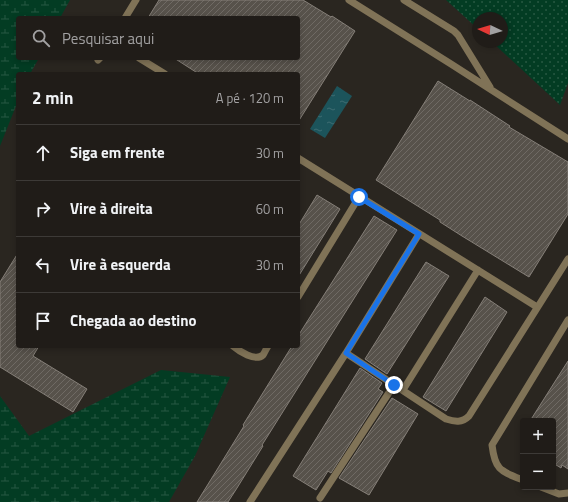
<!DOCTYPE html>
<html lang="pt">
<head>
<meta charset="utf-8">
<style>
  :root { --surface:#201c18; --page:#282521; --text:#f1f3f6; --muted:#a2a1a2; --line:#3d3a37 }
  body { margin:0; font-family:"Titillium Web",sans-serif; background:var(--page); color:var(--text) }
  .controls { position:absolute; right:12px; bottom:12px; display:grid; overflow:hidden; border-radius:4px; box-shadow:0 2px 6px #0003 }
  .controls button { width:36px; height:36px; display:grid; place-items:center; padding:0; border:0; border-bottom:1px solid var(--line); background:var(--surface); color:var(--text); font:20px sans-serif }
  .compass { position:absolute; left:472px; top:12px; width:36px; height:36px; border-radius:50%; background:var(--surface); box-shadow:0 2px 6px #0003; rotate:274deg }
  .stop { position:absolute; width:12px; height:12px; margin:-9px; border:3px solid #1a73e8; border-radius:50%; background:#fff }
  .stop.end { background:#1a73e8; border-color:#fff; box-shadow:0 1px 4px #0008 }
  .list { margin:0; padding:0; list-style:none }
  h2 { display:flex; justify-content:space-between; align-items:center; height:52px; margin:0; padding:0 16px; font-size:17px }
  h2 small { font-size:13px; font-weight:400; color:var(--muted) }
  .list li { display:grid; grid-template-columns:26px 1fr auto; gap:12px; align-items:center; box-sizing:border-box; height:56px; padding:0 16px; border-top:1px solid var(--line) }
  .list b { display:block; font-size:15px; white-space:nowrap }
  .list em { font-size:13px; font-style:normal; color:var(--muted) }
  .icon { flex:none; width:22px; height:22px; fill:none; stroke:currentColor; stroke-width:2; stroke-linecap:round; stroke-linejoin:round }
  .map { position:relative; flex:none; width:568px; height:502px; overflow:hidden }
  .search { position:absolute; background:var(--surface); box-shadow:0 2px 6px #0003; left:16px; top:16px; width:284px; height:44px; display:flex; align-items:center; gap:10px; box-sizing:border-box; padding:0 14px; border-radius:4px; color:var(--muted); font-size:15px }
  .panel { position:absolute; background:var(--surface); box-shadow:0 2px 6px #0003; left:16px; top:72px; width:284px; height:276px; border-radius:4px }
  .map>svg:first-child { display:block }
  .grass { fill:url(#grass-dots) }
  .wetland { fill:url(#wetland-marsh) }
  .water { fill:url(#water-ripples) }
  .building { fill:url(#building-hatch); stroke:#857f78 }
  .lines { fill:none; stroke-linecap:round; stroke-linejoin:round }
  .lane { stroke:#807357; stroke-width:7 }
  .route { stroke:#1a73e8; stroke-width:5 }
</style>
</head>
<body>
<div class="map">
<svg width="568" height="502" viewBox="0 0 568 502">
  <defs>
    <pattern id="grass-dots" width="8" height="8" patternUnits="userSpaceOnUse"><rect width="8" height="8" fill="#033c23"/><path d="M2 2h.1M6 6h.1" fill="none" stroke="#275842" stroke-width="1.8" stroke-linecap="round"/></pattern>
    <pattern id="wetland-marsh" width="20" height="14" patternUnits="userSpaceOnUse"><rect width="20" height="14" fill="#033c23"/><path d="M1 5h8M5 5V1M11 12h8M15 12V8" fill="none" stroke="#275842"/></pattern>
    <pattern id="water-ripples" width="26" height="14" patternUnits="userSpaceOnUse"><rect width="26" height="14" fill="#1c545b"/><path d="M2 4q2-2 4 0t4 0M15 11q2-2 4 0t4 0" fill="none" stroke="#3d6c72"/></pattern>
    <pattern id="building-hatch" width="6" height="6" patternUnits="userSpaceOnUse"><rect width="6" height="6" fill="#57524b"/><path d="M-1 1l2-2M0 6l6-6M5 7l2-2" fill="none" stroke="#6f6a64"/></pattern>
  </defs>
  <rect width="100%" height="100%" fill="#2a2620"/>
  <path class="grass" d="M446,0H568V83L560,105L492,42H502V18H478V29Z"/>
  <path class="wetland" d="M0,0H70L60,18H18V58H39L30,74H18V101L0,146Z
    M161,370L230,377L195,456L169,502H0V396L29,436Z"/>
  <path class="water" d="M337,86L352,96L325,138L310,129Z"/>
  <path class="building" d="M159,0H303L331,17L332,16L355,31L298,122V74H199L174,58H298V18H148Z
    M438,81L470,101V100L510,126L509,127L568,162V214L529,277L462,236L440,222V220L376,180Z
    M317,195L340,209L298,277V226Z
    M374,216L397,230L262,445L263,446L237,488L228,502H197L244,426L243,425L292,346H298V336Z
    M18,253V346H39L33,356L87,389L73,412L0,367V282Z
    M426,262L449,276L387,374L365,359Z
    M485,297L507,312L446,411L423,397Z
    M568,361V469L562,465L561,468L553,463V421H530Z
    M360,368L382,383L378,389L383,392L331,473L328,471L316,490L293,476Z
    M392,398L418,414L369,495L339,478Z"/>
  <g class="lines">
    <path class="lane" d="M349,0L451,64L568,139
      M404,0L454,31L458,35L490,87
      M125,18L136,0
      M139,58L165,74
      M98,60L100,58
      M298,158L537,307
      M298,297L359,197
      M233,346C239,351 255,362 263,355C265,352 266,349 268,346
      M346,353L446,419C455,422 462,423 469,416L568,259
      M403,390L478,270
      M523,480C500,471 495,470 492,445L568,320
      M541,487L559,494L568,493
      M320,498L394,385
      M250,502L346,353L419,234"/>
  </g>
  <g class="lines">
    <path class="route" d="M359,197L419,234L346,353L394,385"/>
  </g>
</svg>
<div class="controls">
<button>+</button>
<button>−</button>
</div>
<svg class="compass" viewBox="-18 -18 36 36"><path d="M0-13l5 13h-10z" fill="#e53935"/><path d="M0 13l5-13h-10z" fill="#a2a1a2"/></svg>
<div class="stop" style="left:359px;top:197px"></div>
<div class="stop end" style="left:394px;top:385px"></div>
<div class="search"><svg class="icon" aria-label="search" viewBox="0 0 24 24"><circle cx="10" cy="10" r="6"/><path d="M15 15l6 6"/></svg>Pesquisar aqui</div>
<section class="panel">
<h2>2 min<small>A pé · 120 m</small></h2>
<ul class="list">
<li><svg class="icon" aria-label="ahead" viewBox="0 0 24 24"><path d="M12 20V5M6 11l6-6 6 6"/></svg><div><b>Siga em frente</b></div><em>30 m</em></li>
<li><svg class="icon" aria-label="right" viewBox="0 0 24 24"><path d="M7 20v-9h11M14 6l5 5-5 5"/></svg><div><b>Vire à direita</b></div><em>60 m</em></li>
<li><svg class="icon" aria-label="left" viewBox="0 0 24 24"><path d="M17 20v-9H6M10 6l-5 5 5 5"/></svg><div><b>Vire à esquerda</b></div><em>30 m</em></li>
<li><svg class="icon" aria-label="arrive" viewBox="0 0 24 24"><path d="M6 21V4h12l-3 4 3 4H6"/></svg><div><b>Chegada ao destino</b></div></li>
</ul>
</section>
</div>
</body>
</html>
